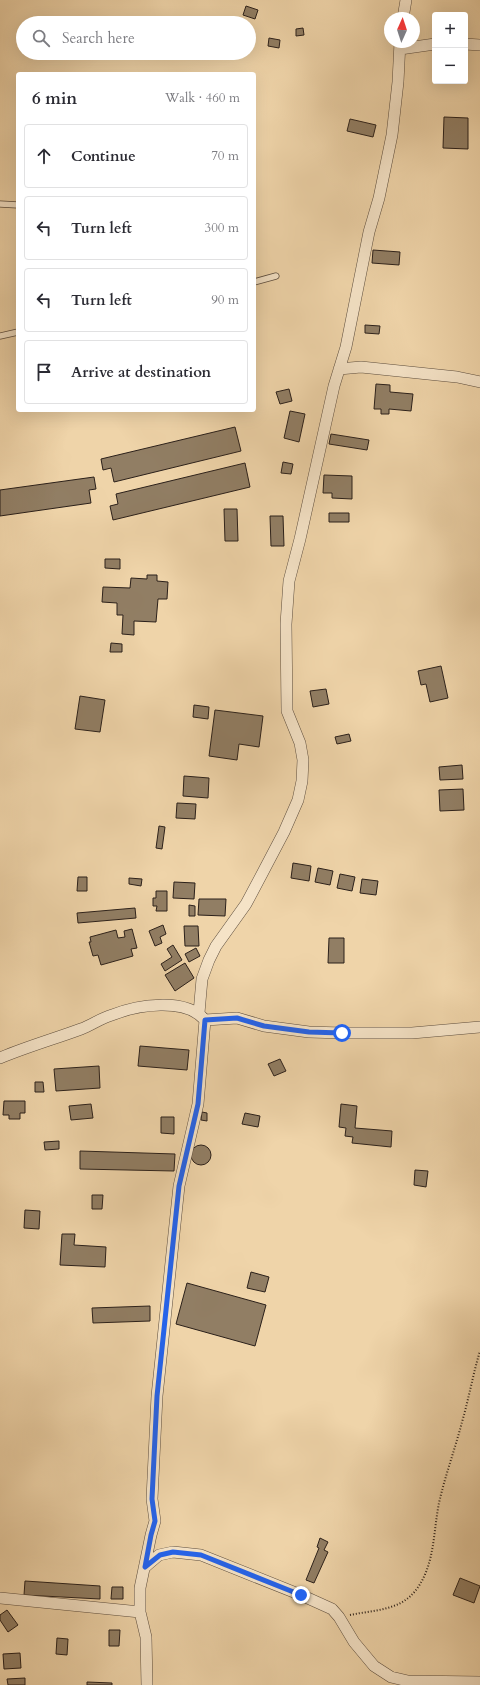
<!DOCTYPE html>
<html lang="en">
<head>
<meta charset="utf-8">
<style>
  :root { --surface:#fff; --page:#f7f7f7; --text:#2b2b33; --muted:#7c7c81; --line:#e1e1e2 }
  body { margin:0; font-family:Cardo,serif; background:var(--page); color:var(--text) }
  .controls { position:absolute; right:12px; top:12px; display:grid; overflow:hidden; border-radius:4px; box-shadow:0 4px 16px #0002 }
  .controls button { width:36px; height:36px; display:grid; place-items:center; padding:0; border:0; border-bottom:1px solid var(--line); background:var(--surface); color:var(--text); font:20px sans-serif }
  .compass { position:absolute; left:384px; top:12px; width:36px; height:36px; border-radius:50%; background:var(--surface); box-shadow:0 4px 16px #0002; rotate:3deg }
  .stop { position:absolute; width:12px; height:12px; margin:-9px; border:3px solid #2563eb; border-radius:50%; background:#fff }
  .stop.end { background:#2563eb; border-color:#fff; box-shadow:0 1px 4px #0008 }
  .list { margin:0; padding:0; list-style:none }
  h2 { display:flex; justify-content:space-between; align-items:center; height:52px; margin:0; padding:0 16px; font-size:17px }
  h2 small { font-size:13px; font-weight:400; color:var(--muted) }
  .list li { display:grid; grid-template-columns:26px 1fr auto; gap:12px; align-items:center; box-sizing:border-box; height:64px; margin:0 8px 8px; padding:0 8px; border:1px solid var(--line); border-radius:4px }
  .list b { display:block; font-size:15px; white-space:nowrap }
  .list em { font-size:13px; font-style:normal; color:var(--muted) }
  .icon { flex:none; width:22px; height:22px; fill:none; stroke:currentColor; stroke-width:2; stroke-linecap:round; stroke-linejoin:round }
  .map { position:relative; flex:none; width:480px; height:1685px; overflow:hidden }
  .search { position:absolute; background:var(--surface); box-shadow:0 4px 16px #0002; left:16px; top:16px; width:240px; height:44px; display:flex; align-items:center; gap:10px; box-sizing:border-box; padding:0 14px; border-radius:22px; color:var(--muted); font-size:15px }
  .panel { position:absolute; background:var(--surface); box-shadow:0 4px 16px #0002; left:16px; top:72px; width:240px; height:340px; border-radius:4px }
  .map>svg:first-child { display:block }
  .building { fill:#917e64; stroke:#2b201a }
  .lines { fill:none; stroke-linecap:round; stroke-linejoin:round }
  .lane-casing { stroke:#5c4d3e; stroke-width:7 }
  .street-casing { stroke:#5c4d3e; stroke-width:12 }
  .path { stroke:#2b201a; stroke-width:2; stroke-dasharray:1 2; stroke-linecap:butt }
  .lane { stroke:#f5e3c7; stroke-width:5.5 }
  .street { stroke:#f5e3c7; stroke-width:11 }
  .route { stroke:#2563eb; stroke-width:5 }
</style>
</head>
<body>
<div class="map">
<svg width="480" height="1685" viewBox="0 0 480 1685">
  <rect width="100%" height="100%" fill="#efd4a9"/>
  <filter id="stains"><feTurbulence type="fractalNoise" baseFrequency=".005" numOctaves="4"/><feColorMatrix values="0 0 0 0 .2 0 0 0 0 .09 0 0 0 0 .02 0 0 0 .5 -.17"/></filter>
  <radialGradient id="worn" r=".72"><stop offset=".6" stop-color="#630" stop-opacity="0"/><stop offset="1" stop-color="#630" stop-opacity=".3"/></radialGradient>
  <path class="building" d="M246,6L258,10L255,19L243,15Z
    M303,28L304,35L296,36V29Z
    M269,38L280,40L279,48L268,46Z
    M444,117L468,118V149L443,148Z
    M350,119L376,125L373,137L347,131Z
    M373,250L400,252L399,265L372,263Z
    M365,325L380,326L379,334L365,333Z
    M376,384L390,385V392L413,394L411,411L389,409V414H381V409H374Z
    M289,389L292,401L280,404L276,392Z
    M290,411L305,414L299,442L284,438Z
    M235,427L241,451L114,482L111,468L103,470L101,459Z
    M331,434L369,440L367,450L329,444Z
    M283,462L293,464L291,474L281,473Z
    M245,463L250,487L113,520L110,506L118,504L116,494Z
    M324,475L352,476V499L332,498V493H323Z
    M94,477L96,489L89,490L91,503L0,516V490Z
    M224,509H237L238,541H225Z
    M329,513H349V522H329Z
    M270,516H283L284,546H271Z
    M105,559H120V569L105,568Z
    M147,575H157V581L168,582L167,599H158L156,622L134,621V635L122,634L123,615H117V603L102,602L103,587L130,588L131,578L147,579Z
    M111,643L122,644V652H110Z
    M441,666L448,698L430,702L426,684L421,685L418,671Z
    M326,689L329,704L313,707L310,691Z
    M80,696L105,700L100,732L75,729Z
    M194,705L209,707L208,719L193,717Z
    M215,710L263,716L259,747L239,744L237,760L209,756Z
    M349,734L351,741L337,744L335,737Z
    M462,765L463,779L440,780L439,767Z
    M184,776L209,778L208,798L183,796Z
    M463,789L464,810L440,811L439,790Z
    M177,803L196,804L195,819L176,818Z
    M159,826L165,827L162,849L156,848Z
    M293,863L311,866L309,881L291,878Z
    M318,868L333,871L330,885L315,882Z
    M340,874L355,877L352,891L337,888Z
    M78,877H87V891H77Z
    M129,878L142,879L141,886L129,884Z
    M362,879L378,881L376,895L360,893Z
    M174,882L195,883L194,899L173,898Z
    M156,891H167V911H156L157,906H153V898H156Z
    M199,899H226L225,916L198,915Z
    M189,905L195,906V916H189Z
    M135,908L136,918L78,923L77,913Z
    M163,925L166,934L160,937L162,943L155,946L149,931Z
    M184,926H198L199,946H185Z
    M132,929L137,948L131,949L133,956L101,965L98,955L93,956L89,942H91L90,937L116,930L118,938L125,937L124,931Z
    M329,938H344V963H328Z
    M173,945L182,960L165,971L161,964L172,957L167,949Z
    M196,948L200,956L189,962L185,954Z
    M185,963L194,978L175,991L165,975Z
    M140,1046L189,1050L187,1070L138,1066Z
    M280,1059L286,1071L274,1076L268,1064Z
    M99,1066L100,1088L56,1091L54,1069Z
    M35,1082H43L44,1092H35Z
    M4,1101H25V1113H20V1119H9V1115H3Z
    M91,1104L93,1118L71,1120L69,1106Z
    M341,1104L357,1106L355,1128L392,1131L391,1147L352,1143L353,1137L345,1136L346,1128L339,1127Z
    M202,1112L207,1113V1121L201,1120Z
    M245,1113L260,1116L258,1127L242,1124Z
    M161,1117H174V1134L161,1133Z
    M59,1141V1149L45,1150L44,1142Z
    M191 1155a10 10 0 1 1 20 0a10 10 0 1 1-20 0Z
    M80,1151L175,1154L174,1171L80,1169Z
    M415,1170L428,1171L426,1187L414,1185Z
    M92,1195H103L102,1209H92Z
    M25,1210L40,1211L39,1229L24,1228Z
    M62,1234H75L74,1245L106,1247L105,1267L60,1265Z
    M251,1272L269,1277L265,1292L247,1288Z
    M187,1283L266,1305L255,1346L176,1324Z
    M150,1306V1321L93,1323L92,1308Z
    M320,1538L328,1542L324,1550L328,1552L314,1583L306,1580L319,1548L317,1547Z
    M460,1578L480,1586L474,1603L453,1595Z
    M25,1581L100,1586V1599L24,1595Z
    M112,1587H123V1599H111Z
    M7,1610L18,1625L8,1632L0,1620V1615Z
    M109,1630H120L119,1646H109Z
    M57,1638L68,1639L67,1655L56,1654Z
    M20,1653L21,1668L4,1669L3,1654Z
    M25,1678V1685H8L7,1679Z
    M87,1682L112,1683V1685H87Z"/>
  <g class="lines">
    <g class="lane-casing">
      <path id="lane" d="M0,204L18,205
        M254,282L276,276
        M0,336L18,332"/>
    </g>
    <g class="street-casing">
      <path id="street" d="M403,18L406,0
        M465,44L480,45
        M400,49L435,44
        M339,369L361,367L457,377L480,382
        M199,1013L202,979L209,960L216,946L246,904L263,872L284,832L298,800L302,781L303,760L300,743L287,711L286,624L289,581L300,539L334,386L346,347L369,232L379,198L392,135L398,82L400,42
        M205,1020L237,1018L264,1026L309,1032L342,1033H412L480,1027
        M0,1058C26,1047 54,1039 81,1029C92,1025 101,1018 112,1015C137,1005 185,997 205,1020L198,1104L179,1186L157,1396L153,1478L152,1499L155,1521L151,1535L140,1588V1612L146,1637L147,1685
        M145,1567L159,1555L173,1552L201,1555L301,1595L332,1609L339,1617L354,1642L374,1666L391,1677L408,1681L480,1682
        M0,1598L140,1612"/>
    </g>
    <path class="path" d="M350,1615C373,1610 400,1611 416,1590C435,1565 433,1533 439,1503C445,1476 455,1449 462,1422C469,1398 473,1374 480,1351"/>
    <use href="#lane" class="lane"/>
    <use href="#street" class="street"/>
  </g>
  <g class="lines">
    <path class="route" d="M301,1595L201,1555L173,1552L160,1555L145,1567L151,1535L155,1521L152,1499L153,1478L157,1396L179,1186L198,1104L205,1020L237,1018L264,1026L309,1032L342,1033"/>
  </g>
  <rect width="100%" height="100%" filter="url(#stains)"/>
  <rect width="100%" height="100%" fill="url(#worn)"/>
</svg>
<div class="controls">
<button>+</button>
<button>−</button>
</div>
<svg class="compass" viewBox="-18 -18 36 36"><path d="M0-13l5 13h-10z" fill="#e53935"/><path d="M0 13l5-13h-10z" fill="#7c7c81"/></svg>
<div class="stop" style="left:342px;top:1033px"></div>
<div class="stop end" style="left:301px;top:1595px"></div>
<div class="search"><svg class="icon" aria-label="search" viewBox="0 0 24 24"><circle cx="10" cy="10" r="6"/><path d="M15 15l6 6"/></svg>Search here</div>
<section class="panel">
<h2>6 min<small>Walk · 460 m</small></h2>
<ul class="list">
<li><svg class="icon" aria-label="ahead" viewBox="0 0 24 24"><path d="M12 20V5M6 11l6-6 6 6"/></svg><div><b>Continue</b></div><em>70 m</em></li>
<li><svg class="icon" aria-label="left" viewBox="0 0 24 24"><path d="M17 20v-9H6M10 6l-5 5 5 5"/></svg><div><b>Turn left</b></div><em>300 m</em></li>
<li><svg class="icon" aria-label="left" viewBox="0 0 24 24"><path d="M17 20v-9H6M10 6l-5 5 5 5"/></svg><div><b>Turn left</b></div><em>90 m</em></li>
<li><svg class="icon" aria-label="arrive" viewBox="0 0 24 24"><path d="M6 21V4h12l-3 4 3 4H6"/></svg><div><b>Arrive at destination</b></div></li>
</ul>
</section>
</div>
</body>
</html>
